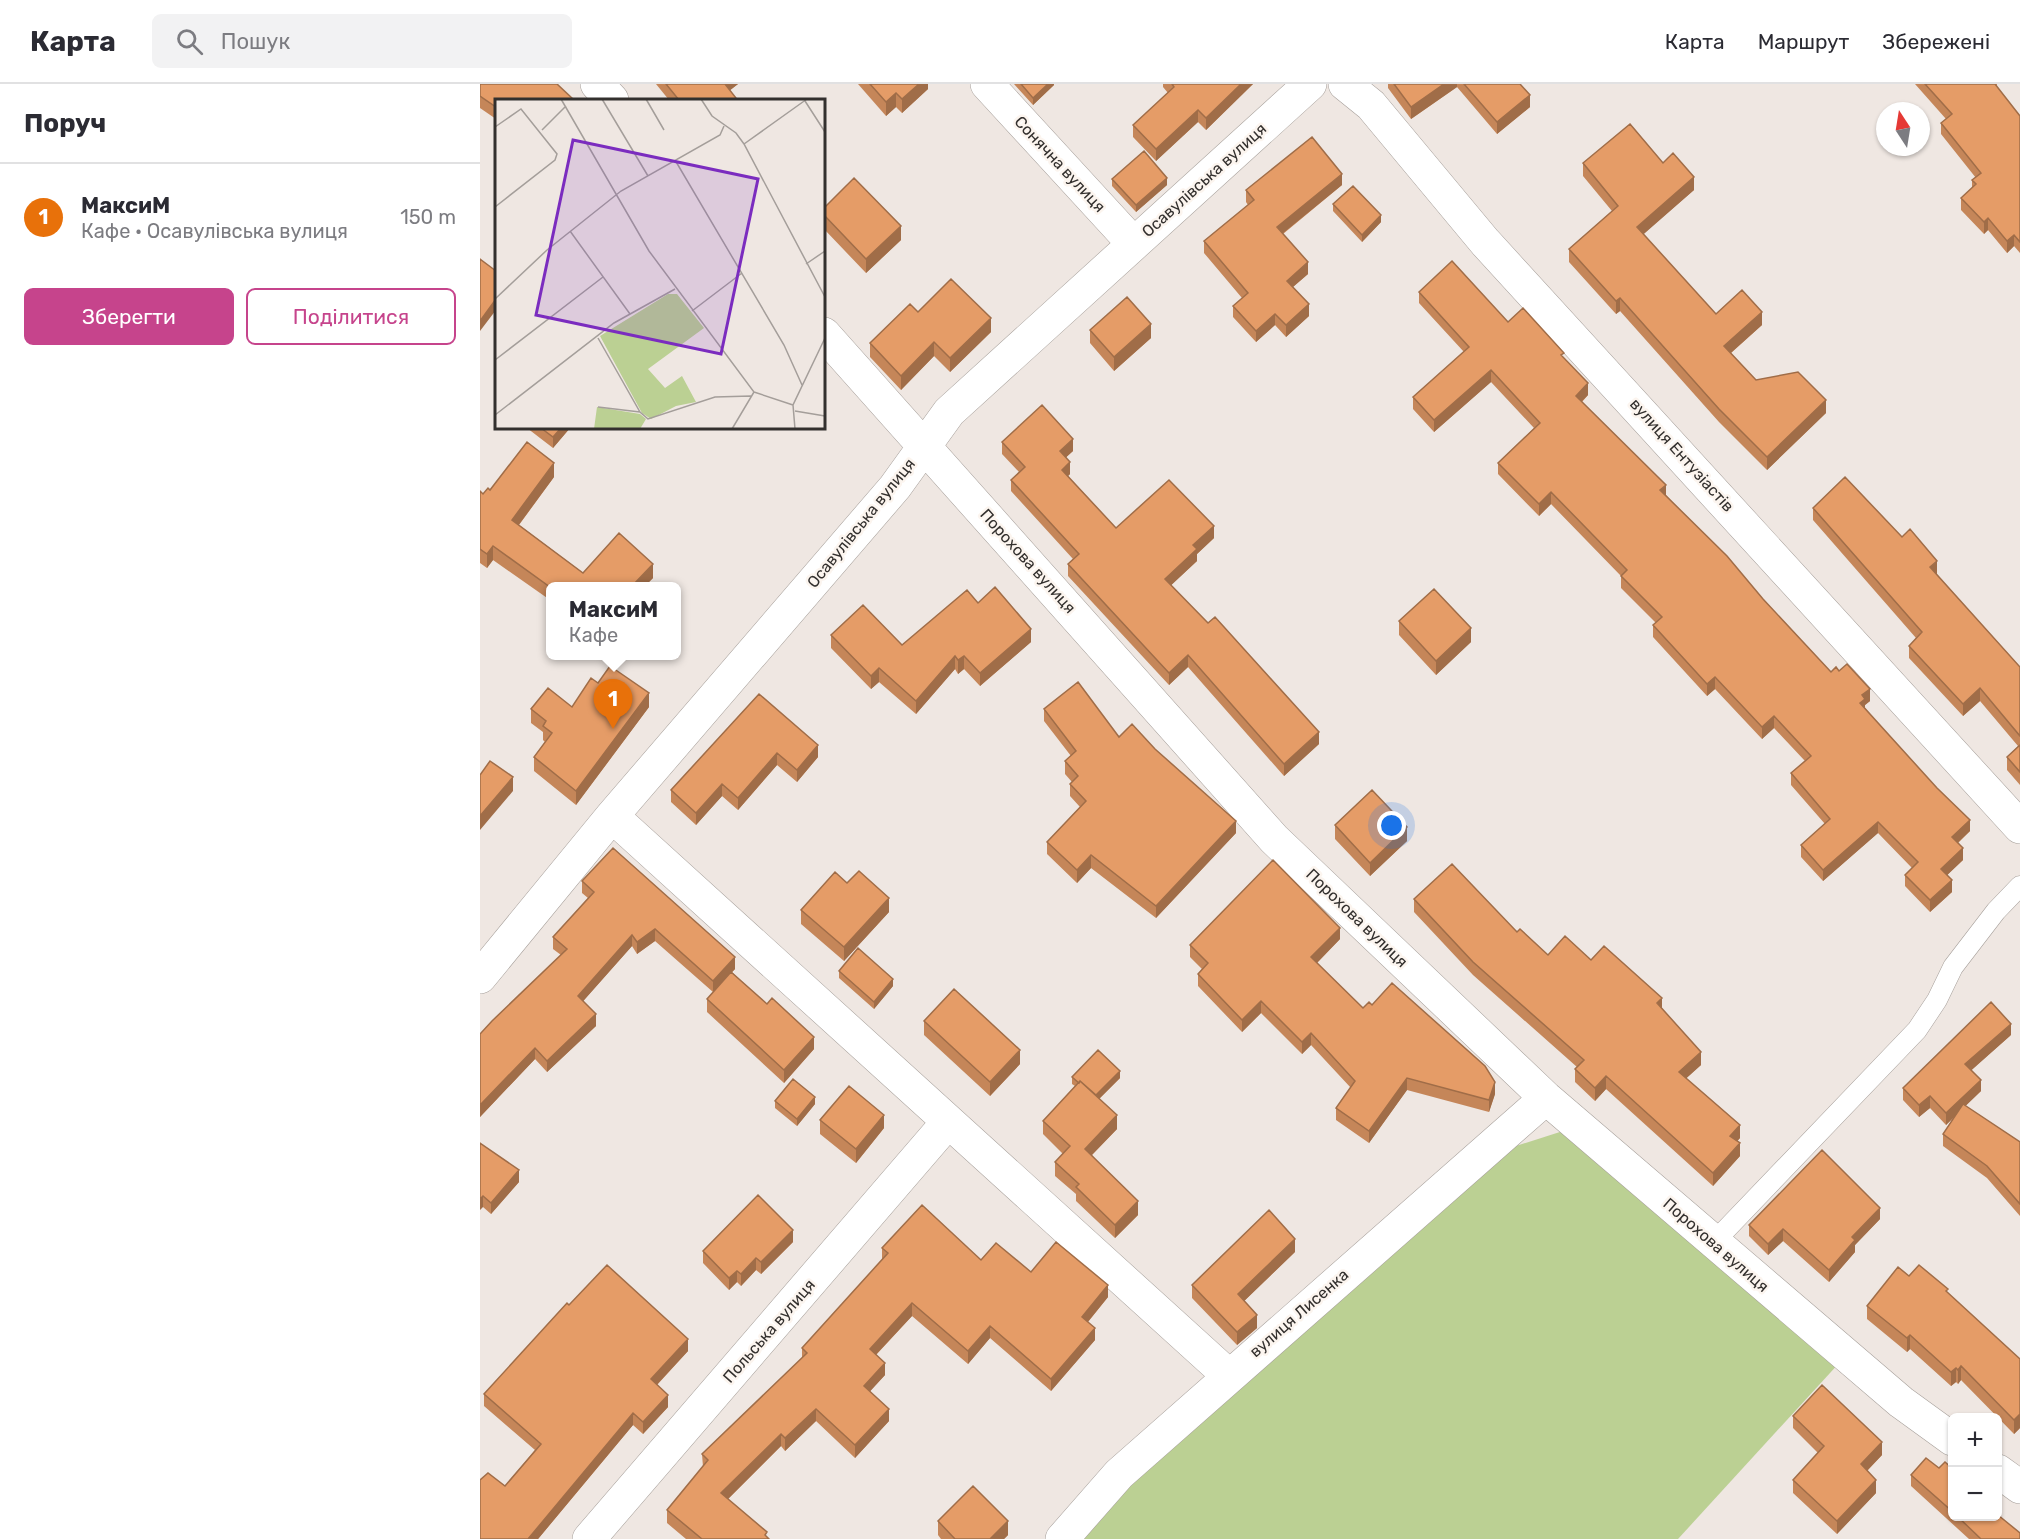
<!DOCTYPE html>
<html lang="uk">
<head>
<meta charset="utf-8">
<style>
  :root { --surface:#fff; --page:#f2f2f3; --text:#2b2b33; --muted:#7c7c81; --line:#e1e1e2; --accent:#c6448c }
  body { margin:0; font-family:Rubik,sans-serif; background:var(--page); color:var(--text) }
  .controls { position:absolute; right:18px; bottom:18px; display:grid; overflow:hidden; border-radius:9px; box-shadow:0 2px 4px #0004 }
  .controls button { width:54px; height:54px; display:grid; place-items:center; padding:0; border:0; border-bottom:2px solid var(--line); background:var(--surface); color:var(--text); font:30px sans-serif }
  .compass { position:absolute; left:1396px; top:18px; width:54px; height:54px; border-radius:50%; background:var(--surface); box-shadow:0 2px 4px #0004; rotate:348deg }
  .you { position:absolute; left:912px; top:742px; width:21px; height:21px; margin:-15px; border:4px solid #fff; border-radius:50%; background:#1a73e8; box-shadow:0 0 0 9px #1a73e833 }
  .badge { display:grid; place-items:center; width:39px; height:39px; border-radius:50%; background:var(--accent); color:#fff; font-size:20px; font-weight:700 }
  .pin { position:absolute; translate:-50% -50px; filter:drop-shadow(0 2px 3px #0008) }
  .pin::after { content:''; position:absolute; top:32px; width:21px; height:18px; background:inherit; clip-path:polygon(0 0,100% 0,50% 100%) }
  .popup { position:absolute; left:66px; top:498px; width:135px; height:78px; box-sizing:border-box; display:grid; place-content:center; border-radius:9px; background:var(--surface); filter:drop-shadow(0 2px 4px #0005); font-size:20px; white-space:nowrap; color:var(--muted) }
  .popup b { font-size:22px; color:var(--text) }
  .popup::after { content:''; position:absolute; left:50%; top:100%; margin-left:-12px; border:12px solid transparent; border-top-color:var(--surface) }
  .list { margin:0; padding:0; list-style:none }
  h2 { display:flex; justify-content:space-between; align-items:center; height:78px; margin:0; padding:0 24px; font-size:26px }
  h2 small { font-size:20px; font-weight:400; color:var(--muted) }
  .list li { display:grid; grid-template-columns:39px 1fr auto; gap:18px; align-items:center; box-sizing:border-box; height:108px; padding:0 24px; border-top:2px solid var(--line) }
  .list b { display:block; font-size:22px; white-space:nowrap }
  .list p { margin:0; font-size:20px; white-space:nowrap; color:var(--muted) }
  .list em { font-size:20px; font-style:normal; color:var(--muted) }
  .actions { display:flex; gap:12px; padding:18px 24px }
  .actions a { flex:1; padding:14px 0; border:2px solid var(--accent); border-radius:9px; text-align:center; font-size:21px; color:var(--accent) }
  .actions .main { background:var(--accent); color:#fff }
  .icon { flex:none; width:33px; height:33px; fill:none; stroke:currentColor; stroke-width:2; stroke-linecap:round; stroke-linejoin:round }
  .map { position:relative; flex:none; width:1540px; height:1455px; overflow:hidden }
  header { display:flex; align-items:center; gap:36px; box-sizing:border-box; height:84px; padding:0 30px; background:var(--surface); border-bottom:2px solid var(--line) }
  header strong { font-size:28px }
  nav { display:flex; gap:33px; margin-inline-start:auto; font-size:21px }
  .search { width:420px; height:54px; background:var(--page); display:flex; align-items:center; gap:15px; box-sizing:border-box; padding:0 21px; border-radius:9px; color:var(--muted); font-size:22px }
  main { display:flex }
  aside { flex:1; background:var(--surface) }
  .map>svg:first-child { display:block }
  .green { fill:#bbd093 }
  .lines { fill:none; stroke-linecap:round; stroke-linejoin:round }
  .lane-casing { stroke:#a69f9a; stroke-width:21 }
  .street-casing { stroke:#a69f9a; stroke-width:34 }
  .lane { stroke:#fff; stroke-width:20 }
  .street { stroke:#fff; stroke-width:33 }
  .wall { fill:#c58659 }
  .shaded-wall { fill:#a06d48 }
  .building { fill:#e59c67; stroke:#a06d48; stroke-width:1.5 }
  .labels { text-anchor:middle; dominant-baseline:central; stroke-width:5; stroke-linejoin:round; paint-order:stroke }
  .street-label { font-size:16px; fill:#33302e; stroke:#fcf5ef }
  .inset-road { fill:none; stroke:#a49e9a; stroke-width:1.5 }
  .view { fill:#7b2cbf; fill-opacity:0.15; stroke:#7b2cbf; stroke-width:3 }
  .inset-edge { fill:none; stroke:#33302e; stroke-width:3 }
</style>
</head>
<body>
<header>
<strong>Карта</strong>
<div class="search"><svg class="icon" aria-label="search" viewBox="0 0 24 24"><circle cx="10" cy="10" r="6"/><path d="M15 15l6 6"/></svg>Пошук</div>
<nav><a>Карта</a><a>Маршрут</a><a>Збережені</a></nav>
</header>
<main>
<aside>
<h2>Поруч<small></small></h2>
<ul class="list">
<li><span class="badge" style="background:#e8710a">1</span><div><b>МаксиМ</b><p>Кафе · Осавулівська вулиця</p></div><em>150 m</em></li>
</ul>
<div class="actions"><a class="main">Зберегти</a><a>Поділитися</a></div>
</aside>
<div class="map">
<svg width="1540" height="1455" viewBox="0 0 1540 1455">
  <rect width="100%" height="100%" fill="#efe7e2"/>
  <path class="green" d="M1083,1047L1361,1277L1198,1455H594L640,1401L1017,1068Z"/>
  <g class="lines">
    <g class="lane-casing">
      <path id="lane" d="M1233,1159L1437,946L1457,916L1473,883L1516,827L1540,802"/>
    </g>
    <g class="street-casing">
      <path id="street" d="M117,0L132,16
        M507,0L653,159
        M865,0L891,21L1005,158L1540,743
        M344,250L794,755L1066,1014L1421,1318L1472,1355
        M132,732L748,1291
        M0,893L132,732L415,403L469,328L830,0
        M1518,1387L1540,1403
        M109,1455L468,1038
        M582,1455L639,1390L1066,1014"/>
    </g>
    <use href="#lane" class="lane"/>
    <use href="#street" class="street"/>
  </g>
  <path class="wall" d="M0,0L16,16V35L0,24Z
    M176,0H258L250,6L256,16H189Z
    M378,0H448V5L422,29L416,23L406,32Z
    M534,0H574V1L553,21Z
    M683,0H773L726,46L718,38L676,77L653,53V41L688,9L683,3Z
    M908,0H1040L1050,23L1017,50L977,3L931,35L908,4Z
    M1435,0H1517V3L1540,32V169L1534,162L1527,169L1508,146L1504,150L1481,126V114L1492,104V96L1496,94L1461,50V39L1466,35Z
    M1103,79H1183L1214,106L1163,150L1236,230L1282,241L1251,269L1276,296L1346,329L1287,386L1239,338L1140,227L1136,230L1089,178V165L1132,127L1103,92Z
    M632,95L687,101L656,128L632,102Z
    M862,101L803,150L828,190L813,203L829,232L806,253L795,241L776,258L753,233V222L762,214L724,169V157L768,121L766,118V106Z
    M853,120L901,138L882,158L853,127Z
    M344,124L421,156L386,189L344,145Z
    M939,208L1028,238L1084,274L1108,311L1102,318L1186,411L1351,588L1390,617L1385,621V624L1490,747L1478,759L1483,776L1467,791L1472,808L1450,828L1425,802V791L1432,784L1398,749L1343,797L1321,773V761L1345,740L1311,701V689L1325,677L1294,644L1282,655L1235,605L1227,612L1173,553V541L1176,539L1141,504V492L1071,420L1059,432L1018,390V379L1054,344L1011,298L954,348L933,325V313L984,268L939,219Z
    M438,228L511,248L470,288L454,272L421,306L390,273V259Z
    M610,246L671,254L634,287L610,259Z
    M47,344H90L73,364Z
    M522,358L593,367L586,373L590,390L588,392L636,444L734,454L717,470V477L691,501L839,660L804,692L708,583L689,601L588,492V480L593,475L531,407V396L539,388L522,370Z
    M74,393L39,441L103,489L173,494L165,502H70V516L13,476L7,484L0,479V407L3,410L10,406Z
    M1333,424L1457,490H1456L1540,583V701L1527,686V673L1538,662L1500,617L1483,632L1429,574V562L1436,554L1333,436Z
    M498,519L551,558L500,602L484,585L478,590L475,585L436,630L399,598L391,605L351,564V551L422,561Z
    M919,537L991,558L956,591L919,551Z
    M279,610L338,673L317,698L297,681L258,726L242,712L216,741L191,718V706Z
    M92,623H169L96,721L54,687V673L65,658L63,656V648L51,639V625Z
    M564,625L639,653L756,749L676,834L611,784L597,799L567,770V758L600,723L590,712V700L592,698L585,690V677L591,672L564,637Z
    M855,741L927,757L890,792L855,755Z
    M102,797L255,885L252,888L334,965L304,999L227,928V915L233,908L175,857L157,870L152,862L103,917L116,942L67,988L55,975L0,1033V950L81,871L73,865V853L108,814L102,809Z
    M367,799L409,828L364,877L321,840V826Z
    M934,815L1037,848L1068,871L1111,876L1182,924L1221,981L1206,994L1260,1054L1257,1057L1260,1072L1233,1102L1126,1005L1115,1017L1095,998V985L1097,983L993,891L934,828Z
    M860,855L837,879L883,924L892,921L1015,1010L1009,1028L927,1006L889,1059L856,1036V1024L871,1004L831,961L822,970L781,929L762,948L718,902V890L722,885L710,873V861Z
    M359,887L413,902L394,925L359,894Z
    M444,937L540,980L510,1012L444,951Z
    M1531,951L1491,986L1501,1007L1485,1022L1540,1058V1132L1507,1094L1463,1062V1050L1474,1033L1466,1041L1450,1024L1439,1033L1423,1016V1004Z
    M592,993L640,994L619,1015L637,1045L612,1071L658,1131L635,1154L596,1117V1110L575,1092V1078L583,1070L563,1050V1037L595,1002L592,1000Z
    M295,1017L335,1020L317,1042L295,1024Z
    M340,1036L404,1044L376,1079L340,1050Z
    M0,1059L39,1098L11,1130L3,1123Z
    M1400,1135L1375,1161V1168L1349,1198L1303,1157L1288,1171L1269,1152V1141Z
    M313,1158L281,1190L276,1186L261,1202L257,1198L249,1206L223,1179V1167Z
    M402,1164L501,1176L551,1188L628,1213L608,1238L615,1256L571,1307L510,1254L488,1280L432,1232L396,1271L405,1291L390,1307L409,1337L375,1374L336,1337L305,1367L301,1362L248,1415L289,1455H206L187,1439V1426L223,1383L222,1370L322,1274V1264L402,1176Z
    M815,1168L764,1217L777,1244L757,1261L712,1214V1201Z
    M1429,1192L1468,1209L1540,1275V1344L1534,1350L1481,1296L1478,1300L1476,1298L1471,1302L1430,1265L1427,1268L1387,1235V1222Z
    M89,1221L208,1267L177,1301L188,1323L163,1350L153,1341L58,1455H0L25,1402L55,1366L4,1322V1310Z
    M1313,1332L1402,1371L1387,1387L1396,1409L1357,1450L1313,1409V1396L1338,1369L1313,1344Z
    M1459,1384L1473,1385V1432H1518L1540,1455H1489L1431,1402V1391Z
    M458,1437L528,1451L524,1455H461L458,1451Z"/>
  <path class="shaded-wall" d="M244,0H258L244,11Z
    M439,0H448V5L422,29V15Z
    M568,0H574V1L553,21V14Z
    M761,0H773L726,46V34Z
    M964,0H977V3L931,35V23Z
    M416,9V23L406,32V18Z
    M1050,11V23L1017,50V38Z
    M718,26V38L676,77V65Z
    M862,90V101L797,154V143Z
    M1214,93V106L1157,156V143Z
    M687,94V101L656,128V121Z
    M901,131V138L882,158V151Z
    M1508,134V146L1504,150V138Z
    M421,142V156L386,189V175Z
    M1534,151V162L1527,169V157Z
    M828,178V190L807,208V197Z
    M1140,214V227L1136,230V217Z
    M16,215V226L0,247V237Z
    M829,220V232L806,253V241Z
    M1282,228V241L1244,275V262Z
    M795,230V241L776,258V247Z
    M511,234V248L470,288V274Z
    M671,240V254L634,287V273Z
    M454,258V272L421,306V292Z
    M1011,286V298L954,348V336Z
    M1108,299V311L1096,323V312Z
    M1346,316V329L1287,386V373Z
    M81,344H90L73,364V353Z
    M593,355V367L580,379V367Z
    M590,378V390L582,398V386Z
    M74,379V393L32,450V436Z
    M1186,401V413L1180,406Z
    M1071,408V420L1059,432V420Z
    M734,442V454L717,470V477L685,507V495L713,461Z
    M13,462V476L7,484V470Z
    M1457,477V490L1450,495V483Z
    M173,480V494L165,502H152Z
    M991,544V558L956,591V577Z
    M551,545V558L500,602V589Z
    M708,571V583L689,601V589Z
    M475,572V585L436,630V617Z
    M484,572V585L478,590V576Z
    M399,584V598L391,605V592Z
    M1235,593V605L1227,612V600Z
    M1500,604V617L1483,632V620Z
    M1390,605V617L1385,621V626L1380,619L1382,611Z
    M169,609V623L96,721V707Z
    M1294,632V644L1282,655V643Z
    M839,648V660L804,692V680Z
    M338,661V673L317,698V686Z
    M297,669V681L258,726V714Z
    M33,693V707L0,746V732Z
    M242,700V712L216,741V729Z
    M1490,736V747L1472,764V753Z
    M756,737V749L676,834V822Z
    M1398,738V749L1343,797V786Z
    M927,743V757L890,792V779Z
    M1483,764V776L1461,797V785Z
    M611,771V784L597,799V786Z
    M1472,796V808L1450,828V816Z
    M409,814V828L364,877V863Z
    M860,844V855L831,885V873Z
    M175,845V857L157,870V858Z
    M152,851V862L98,923V912Z
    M255,873V885L233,908V897Z
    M413,895V902L394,925V918Z
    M1182,914V927L1177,919Z
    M781,917V929L762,948V936Z
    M116,930V942L67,988V977Z
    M1531,940V951L1485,992V980Z
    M831,949V961L822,970V958Z
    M334,953V965L304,999V986Z
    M55,964V975L0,1033V1021Z
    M540,966V980L510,1012V998Z
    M1221,968V981L1199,1001V988Z
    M640,987V994L614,1020V1013Z
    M1126,992V1005L1115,1017V1004Z
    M927,994V1006L889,1059V1047Z
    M1501,996V1007L1466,1041V1029Z
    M1015,998V1010L1009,1028V1016Z
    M1450,1012V1024L1439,1033V1021Z
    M335,1013V1020L317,1042V1035Z
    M404,1031V1044L376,1079V1065Z
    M637,1031V1045L605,1078V1065Z
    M1260,1041V1054L1250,1065V1052Z
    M1260,1059V1072L1233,1102V1089Z
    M39,1086V1098L11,1130V1119Z
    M3,1112V1123L0,1126V1115Z
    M658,1117V1131L635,1154V1141Z
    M1400,1124V1135L1375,1161V1168L1349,1198V1186L1372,1153Z
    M1303,1145V1157L1288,1171V1160Z
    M313,1146V1158L281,1190V1178Z
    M815,1155V1168L758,1223V1210Z
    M276,1174V1186L261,1202V1190Z
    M257,1187V1198L249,1206V1194Z
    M628,1201V1213L602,1245V1233Z
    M432,1219V1232L390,1277V1265Z
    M777,1231V1244L757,1261V1248Z
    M510,1242V1254L488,1280V1267Z
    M615,1244V1256L571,1307V1295Z
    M1430,1251V1265L1427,1268V1254Z
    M208,1255V1267L171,1307V1295Z
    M405,1279V1291L384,1314V1302Z
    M1481,1282V1296L1478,1300V1286Z
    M1476,1284V1298L1471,1302V1288Z
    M188,1311V1323L163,1350V1338Z
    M336,1325V1337L305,1367V1354Z
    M409,1325V1337L375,1374V1361Z
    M153,1329V1341L58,1455H48Z
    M1540,1330V1344L1534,1350V1336Z
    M301,1350V1362L241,1422V1409Z
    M1402,1358V1371L1381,1393V1380Z
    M1396,1396V1409L1357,1450V1437Z
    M528,1437V1451L524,1455H510Z"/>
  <path class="building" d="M0,0H77L94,16H16V23L0,12Z
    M186,0H245L256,14L253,16H199Z
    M390,0H439L422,15L416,9L406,18Z
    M541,0H568L553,14Z
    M692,0H761L726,34L718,26L676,65L653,41L694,3Z
    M914,0H964L931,23Z
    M984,0H1040L1050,11L1017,38Z
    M1445,0H1515L1540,32V158L1534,151L1527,157L1508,134L1504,138L1481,114L1496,100L1492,96L1501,89L1461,39L1472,30Z
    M1150,40L1183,79L1193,69L1214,93L1157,143L1236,230L1262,206L1282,228L1244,262L1276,296L1318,288L1346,316L1287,373L1239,325L1140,214L1136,217L1089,165L1138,122L1103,79Z
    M832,53L862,90L797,143L828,178L807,197L829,220L806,241L795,230L776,247L753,222L768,209L724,157L774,116L766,106Z
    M664,67L687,94L656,121L632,95Z
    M374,94L421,142L386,175L344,131V124Z
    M873,102L901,131L882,151L853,120Z
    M0,175L16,187V215L0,237Z
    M972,177L1028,238L1043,224L1084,269L1081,271L1108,299L1096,312L1186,401L1180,406L1247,472L1283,515L1351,588L1356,583L1359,587L1367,580L1390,605L1382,611L1385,615L1380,619L1457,704L1490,736L1472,753L1483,764L1461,785L1472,796L1450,816L1425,791L1438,778L1398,738L1343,786L1321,761L1350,735L1311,689L1331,672L1294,632L1282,643L1235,593L1227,600L1173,541L1182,533L1141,492L1147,486L1071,408L1059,420L1018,379L1060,339L1011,286L954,336L933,313L989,263L939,208Z
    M471,195L511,234L470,274L454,258L421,292L390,259L430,220L438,228Z
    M647,213L671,240L634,273L610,246Z
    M562,321L593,355L580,367L590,378L582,386L636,444L689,396L734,442L713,461L717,465L685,495L728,539L735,533L839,648L804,680L708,571L689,589L588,480L599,470L531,396L545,383L522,358Z
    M61,344H81L73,353Z
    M47,358L74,379L32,436L103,489L139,449L173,480L152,502L70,503L13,462L7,470L0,465V407L3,410L8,404L10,406Z
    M1365,393L1422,453L1430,445L1457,477L1450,483L1540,583V652L1500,604L1483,620L1429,562L1442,548L1333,424Z
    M515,503L551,545L500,589L484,572L478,576L475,572L436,617L399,584L391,592L351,551L383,521L422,561L487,506L498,519Z
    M954,505L991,544L956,577L919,537Z
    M130,582L169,609L96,707L54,673L72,649L63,642L66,637L51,625L68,604L92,623L111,594L118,599Z
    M598,598L639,653L652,640L675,665L756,737L676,822L611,771L597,786L567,758L606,717L590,700L598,692L585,677L596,667L564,625Z
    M279,610L338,661L317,686L297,669L258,714L242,700L216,729L191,706Z
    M1540,661V688L1527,673Z
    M10,677L33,693L0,732V691Z
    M892,706L927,743L890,779L855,741Z
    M133,764L255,873L233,897L175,845L157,858L152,851L98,912L116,930L67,977L55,964L0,1021V950L12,937L87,865L73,853L114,808L102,797Z
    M793,776L860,844L831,873L883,924L889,918L892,921L912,899L1005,982L1015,998L1009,1016L927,994L889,1047L856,1024L875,997L831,949L822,958L781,917L762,936L718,890L728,879L710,861Z
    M972,780L1037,848L1040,845L1068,871L1085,852L1111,876L1124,862L1182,914L1177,919L1221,968L1199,988L1260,1041L1250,1052L1260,1059L1233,1089L1126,992L1115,1004L1095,985L1104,976L993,878L934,815Z
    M379,787L409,814L364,863L321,826L355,788L367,799Z
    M378,864L413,895L394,918L359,887Z
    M251,888L287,920L292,914L334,953L304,986L227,915Z
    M474,905L540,966L510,998L444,937Z
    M1511,918L1531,940L1485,980L1501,996L1466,1029L1450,1012L1439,1021L1423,1004Z
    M618,966L640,987L616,1011L600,997L599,999L592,993Z
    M313,995L335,1013L317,1035L295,1017Z
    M600,997L637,1031L605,1065L658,1117L635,1141L596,1103L599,1100L575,1078L590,1062L563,1037Z
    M369,1002L404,1031L376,1065L340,1036Z
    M1483,1020L1540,1058V1120L1507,1082L1463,1050Z
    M0,1059L39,1086L11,1119L3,1112L0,1115Z
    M1342,1066L1400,1124L1372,1153L1375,1156L1349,1186L1303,1145L1288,1160L1269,1141Z
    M278,1111L313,1146L281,1178L276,1174L261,1190L257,1187L249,1194L223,1167Z
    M442,1121L501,1176L516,1159L551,1188L576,1158L628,1201L602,1233L615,1244L571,1295L510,1242L488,1267L432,1219L390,1265L405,1279L384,1302L409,1325L375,1361L336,1325L305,1354L301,1350L241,1409L287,1448L285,1451L289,1455H222L187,1426L228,1376L222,1370L327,1269L322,1264L408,1169L402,1164Z
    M789,1126L815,1155L758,1210L777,1231L757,1248L712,1201Z
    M127,1181L208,1255L171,1295L188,1311L163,1338L153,1329L48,1455H0V1396L8,1389L25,1402L61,1360L4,1310L87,1219L89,1221Z
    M1439,1181L1468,1205L1466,1207L1540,1275V1330L1534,1336L1481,1282L1478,1286L1476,1284L1471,1288L1430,1251L1427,1254L1387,1222L1418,1183L1429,1192Z
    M1342,1301L1402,1358L1381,1380L1396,1396L1357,1437L1313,1396L1344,1362L1313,1332Z
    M1446,1374L1459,1384L1465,1378L1473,1385V1428L1431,1391Z
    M493,1402L528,1437L510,1455H475L458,1437Z
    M1518,1431L1540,1449V1455H1501L1477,1432H1518Z"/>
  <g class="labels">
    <g class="street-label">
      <text transform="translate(580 80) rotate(47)">Сонячна вулиця</text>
      <text transform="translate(724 96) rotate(-42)">Осавулівська вулиця</text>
      <text transform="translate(1202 371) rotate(48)">вулиця Ентузіастів</text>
      <text transform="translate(381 439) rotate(-51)">Осавулівська вулиця</text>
      <text transform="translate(548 477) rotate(48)">Порохова вулиця</text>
      <text transform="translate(877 834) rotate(44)">Порохова вулиця</text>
      <text transform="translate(1236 1161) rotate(41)">Порохова вулиця</text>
      <text transform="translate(819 1229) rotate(-41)">вулиця Лисенка</text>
      <text transform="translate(289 1247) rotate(-49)">Польська вулиця</text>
    </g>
  </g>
  <g transform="translate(15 15)">
    <rect width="330" height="330" fill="#efe7e2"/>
    <path d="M173,195H182L209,229L153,270L170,289L187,277L201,303L181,307L156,320L147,314L105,237ZM102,308L145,315L151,320L145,330H99Z" fill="#bbd093"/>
    <path class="inset-road" d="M66,0L154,152L259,293L237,330M107,0L153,77M151,0L169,31M206,0L217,17L241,34L249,45L330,198M310,2L330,33M0,28L26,10L62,55L60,61L0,108M47,31L71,7M249,45L312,0M180,61L289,246L307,286M75,132L135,215M311,165L330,152M0,200L52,151L126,92L225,36L229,27M197,212L247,174M103,239L145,313L153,320L220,298L256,297M0,261L108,178M259,293L298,306M103,308L145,313M300,312L330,317M0,316L119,224L180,190M300,330L298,306L330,239"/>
    <path class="view" d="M78,41L263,80L226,255L41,216Z"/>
    <rect width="330" height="330" class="inset-edge"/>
  </g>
</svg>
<div class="controls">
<button>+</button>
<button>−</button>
</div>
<svg class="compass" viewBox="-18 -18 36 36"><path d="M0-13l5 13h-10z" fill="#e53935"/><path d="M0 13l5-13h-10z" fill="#7c7c81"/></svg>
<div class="you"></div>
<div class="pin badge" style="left:133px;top:645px;background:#e8710a">1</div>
<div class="popup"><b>МаксиМ</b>Кафе</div>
</div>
</main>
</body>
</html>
